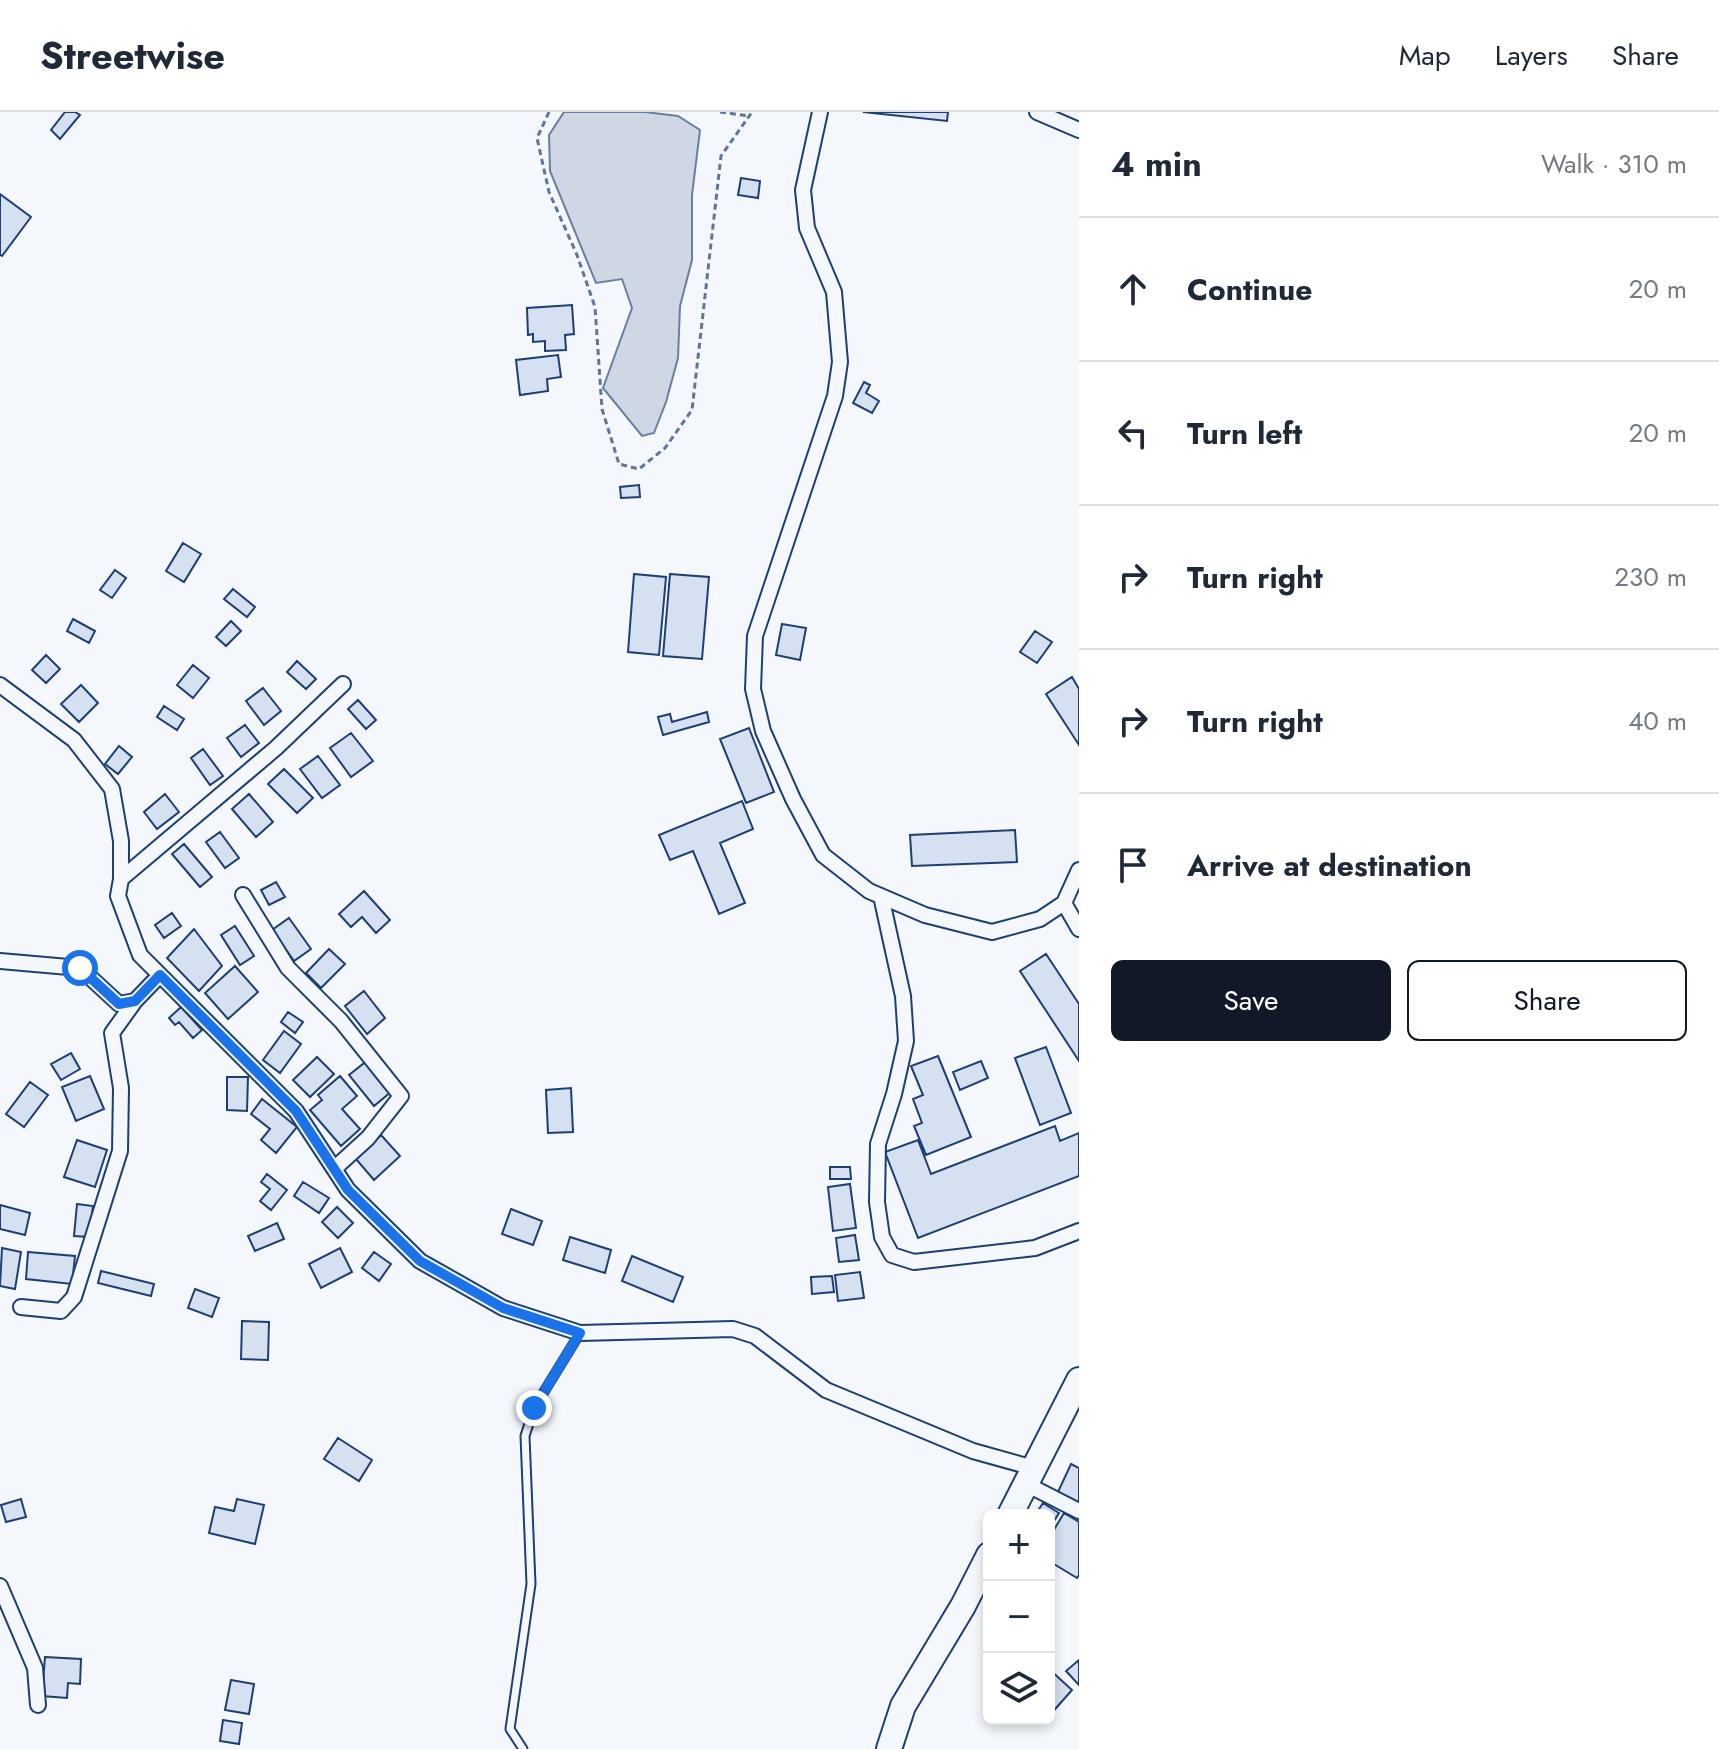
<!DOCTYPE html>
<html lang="en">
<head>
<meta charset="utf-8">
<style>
  :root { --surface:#fff; --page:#f2f2f3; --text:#1f2937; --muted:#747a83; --line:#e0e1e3; --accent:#111827 }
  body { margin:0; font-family:Jost,sans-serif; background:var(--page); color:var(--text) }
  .controls { position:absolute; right:24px; bottom:24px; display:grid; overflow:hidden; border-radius:12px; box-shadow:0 4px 12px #0003 }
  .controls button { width:72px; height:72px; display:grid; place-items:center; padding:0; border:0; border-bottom:2px solid var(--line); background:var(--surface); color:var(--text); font:40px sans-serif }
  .stop { position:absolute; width:24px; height:24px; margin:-18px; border:6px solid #1a73e8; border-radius:50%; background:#fff }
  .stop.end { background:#1a73e8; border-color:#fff; box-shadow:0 2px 8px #0008 }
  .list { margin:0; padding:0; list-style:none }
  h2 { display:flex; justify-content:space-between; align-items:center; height:104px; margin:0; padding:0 32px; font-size:34px }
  h2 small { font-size:26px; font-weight:400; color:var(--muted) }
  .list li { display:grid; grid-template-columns:52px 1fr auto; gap:24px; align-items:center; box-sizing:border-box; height:144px; padding:0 32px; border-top:2px solid var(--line) }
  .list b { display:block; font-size:30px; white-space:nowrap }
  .list em { font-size:26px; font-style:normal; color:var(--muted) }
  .actions { display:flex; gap:16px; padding:24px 32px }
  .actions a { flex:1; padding:18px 0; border:2px solid var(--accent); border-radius:12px; text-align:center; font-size:28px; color:var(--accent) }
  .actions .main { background:var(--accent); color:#fff }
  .icon { flex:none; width:44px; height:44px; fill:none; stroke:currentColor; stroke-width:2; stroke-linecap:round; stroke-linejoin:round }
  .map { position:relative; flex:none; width:1079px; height:1637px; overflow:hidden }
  header { display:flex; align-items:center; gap:48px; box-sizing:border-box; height:112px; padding:0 40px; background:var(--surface); border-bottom:2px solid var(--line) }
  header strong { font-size:38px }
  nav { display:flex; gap:44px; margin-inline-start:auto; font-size:28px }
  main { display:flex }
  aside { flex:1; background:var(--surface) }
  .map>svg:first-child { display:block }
  .water { fill:#cfd7e4; stroke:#687fa3; stroke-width:2 }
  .building { fill:#d5e0f0; stroke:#1d3f73; stroke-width:2 }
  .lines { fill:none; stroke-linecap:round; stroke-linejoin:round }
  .service-casing { stroke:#1d3f73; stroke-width:11 }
  .minor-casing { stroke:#1d3f73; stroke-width:18 }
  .primary-casing { stroke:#1d3f73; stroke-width:28 }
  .path { stroke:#5e769c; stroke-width:3; stroke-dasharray:6 4; stroke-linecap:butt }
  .service { stroke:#f4f7fb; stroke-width:7 }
  .minor { stroke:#f4f7fb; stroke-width:14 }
  .primary { stroke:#f4f7fb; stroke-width:24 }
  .route { stroke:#1a73e8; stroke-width:10 }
</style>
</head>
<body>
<header>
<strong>Streetwise</strong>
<nav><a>Map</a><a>Layers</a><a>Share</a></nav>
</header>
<main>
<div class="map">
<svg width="1079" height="1637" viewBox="0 0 1079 1637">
  <rect width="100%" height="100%" fill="#f4f7fb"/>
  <path class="water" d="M564,0H645L678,4L700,18L692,83V148L680,194L678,246L666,290L654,321L642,324L603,276L632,196L622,167L596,171L550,59L549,23Z"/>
  <path class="building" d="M65,0H75L80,3L60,27L51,18Z
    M863,0H948L947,9Z
    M741,66L760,69L758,86L738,83Z
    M0,82L31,105L2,144L0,143Z
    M572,193L574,222L565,223L566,238L545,239V229L533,230V222L528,223L527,196Z
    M558,243L561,265L547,267L548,279L520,283L516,248Z
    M864,270L870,273L866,281L879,289L872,301L853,291Z
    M639,373L640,385L621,386L620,375Z
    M183,431L201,442L184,470L166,459Z
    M115,458L126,466L112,486L100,478Z
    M634,462L666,465L659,543L628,540Z
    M670,462L709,465L702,547L663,544Z
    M233,477L255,495L247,505L224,487Z
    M73,507L95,519L89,531L67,519Z
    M231,509L241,519L226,534L216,525Z
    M782,512L806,516L800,548L776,543Z
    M1035,519L1052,530L1037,551L1020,540Z
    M46,543L60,557L46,571L32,558Z
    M297,549L316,567L306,577L287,560Z
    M193,553L209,566L193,586L177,573Z
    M1072,565L1079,577V633L1046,582Z
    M81,573L98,591L79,610L61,592Z
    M263,576L281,599L264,613L246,589Z
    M358,588L376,608L366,617L348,597Z
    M164,594L184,607L177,618L157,605Z
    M707,600L709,610L663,623L658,605L670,602L672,610Z
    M245,613L259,631L241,645L227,626Z
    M749,616L774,680L746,691L720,627Z
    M351,621L373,649L351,665L330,636Z
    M119,634L132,645L118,662L105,652Z
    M203,637L223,664L210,673L191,646Z
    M318,644L340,673L322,686L300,657Z
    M284,657L313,686L297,701L268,672Z
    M165,682L179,700L157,717L144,700Z
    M249,682L273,710L256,725L232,697Z
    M742,689L753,717L720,731L745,791L719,802L693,739L670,748L659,723Z
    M1015,718L1017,750L912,754L910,723Z
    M220,720L239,746L225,756L206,730Z
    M184,732L212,765L200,775L172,742Z
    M276,770L285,785L269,793L261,778Z
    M364,779L390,808L376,821L362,805L351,815L339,802Z
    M172,801L181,814L164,826L155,813Z
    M289,806L311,837L294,849L272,818Z
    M235,814L254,844L240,853L221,823Z
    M194,817L222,854L199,879L167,846Z
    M329,837L345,852L321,876L306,861Z
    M1046,842L1079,892V949L1020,859Z
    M235,854L258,880L228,907L205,881Z
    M364,879L385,906L367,922L345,894Z
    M181,895L202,918L193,926L179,910L175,913L169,906Z
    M288,900L303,910L295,921L281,910Z
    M284,919L301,932L280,961L263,948Z
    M1046,935L1071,1001L1040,1013L1015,946Z
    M71,941L80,957L61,968L51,952Z
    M938,944L971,1025L926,1043L914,1014L922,1011L913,987L923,983L911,954Z
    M317,945L334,962L310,985L293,968Z
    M368,948L392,979L374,994L349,963Z
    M981,949L988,966L960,978L953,960Z
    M90,964L104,997L76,1009L62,975Z
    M340,964L357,984L342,997L360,1017L341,1034L310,998L322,988L318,983Z
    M227,965H248L247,999L227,998Z
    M30,970L48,983L24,1015L6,1002Z
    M571,976L573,1020L548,1021L546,978Z
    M262,987L297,1015L276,1041L261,1028L270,1017L251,1002Z
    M1055,1014L1060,1029L1079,1021V1064L918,1126L885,1040L918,1028L931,1062Z
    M381,1023L400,1044L374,1068L356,1047Z
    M77,1028L107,1038L95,1075L64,1065Z
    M830,1055H850L851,1067H830Z
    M267,1062L287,1078L271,1098L260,1089L270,1077L261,1070Z
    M303,1070L329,1086L319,1101L294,1084Z
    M850,1072L856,1116L833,1119L828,1075Z
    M77,1092L93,1094L89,1125L74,1124Z
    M0,1093L30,1101L25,1123L0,1117Z
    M337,1095L353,1111L338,1126L322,1110Z
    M511,1097L542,1109L533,1133L502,1122Z
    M277,1111L284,1127L255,1139L248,1124Z
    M855,1123L859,1148L839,1150L836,1126Z
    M570,1125L611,1138L605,1161L563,1148Z
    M2,1136L21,1140L15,1177L0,1174Z
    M340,1136L352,1160L321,1176L309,1152Z
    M28,1140L75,1144L72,1172L26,1167Z
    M374,1140L391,1152L379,1169L362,1156Z
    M632,1144L683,1165L673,1190L622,1169Z
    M101,1159L154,1172L151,1184L98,1171Z
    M860,1160L864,1186L838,1189L835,1163Z
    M832,1164L834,1180L812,1182L811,1165Z
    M195,1177L219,1186L212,1205L188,1196Z
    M242,1209L269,1210L268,1248L241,1247Z
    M338,1326L372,1348L359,1369L324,1347Z
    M1071,1352L1079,1356V1392L1057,1382Z
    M21,1387L26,1405L6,1410L1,1393Z
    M237,1387L264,1393L255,1432L209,1421L215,1395L234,1399Z
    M1043,1391L1059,1401L1049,1417V1403H1035Z
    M1064,1401L1079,1410V1463L1077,1466L1049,1449V1426Z
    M45,1545L81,1547L80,1572L68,1571L67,1586L42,1584Z
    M1079,1548V1573L1066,1559Z
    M1049,1557L1072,1578L1049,1604Z
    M231,1568L254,1572L249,1602L225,1598Z
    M223,1608L242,1611L239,1632L220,1629Z"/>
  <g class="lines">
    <g class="service-casing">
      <path id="service" d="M523,1637L510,1617L531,1472L525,1324L534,1296L580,1221"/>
    </g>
    <g class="minor-casing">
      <path id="minor" d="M820,0L803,78L807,116L834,180L840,250L835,284L755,524L753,577L763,619L793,687L823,743L869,779L925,803L992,820L1040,807L1064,791L1079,758
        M1037,0L1079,18
        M0,573L74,628L112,677L121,729V767L118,784L140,843L296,999L348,1078L420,1149L503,1196L580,1221L733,1217L755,1224L826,1278L973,1339L1034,1356
        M121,767L276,636L343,572
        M243,783L288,856L341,909L401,984L368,1026L335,1056
        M881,784L903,884L906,929L894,982L878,1032L877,1090L882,1125L892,1143L914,1150L1035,1136L1079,1119
        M1064,791L1079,817
        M0,849L80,856L119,892L135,889L160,863
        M21,1195L61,1199L74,1185L120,1039L121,976L112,921L135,889
        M1026,1372L1079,1399
        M0,1474L35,1556L38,1593"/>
    </g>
    <g class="primary-casing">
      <path id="primary" d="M1010,1403L1079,1268
        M889,1637L903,1594L963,1494L989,1443"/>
    </g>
    <path class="path" d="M549,0L537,26L549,80L577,143L595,195L602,297L619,352L639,357L665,336L692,298L721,44L752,0
      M720,0L749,4"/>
    <use href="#service" class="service"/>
    <use href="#minor" class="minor"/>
    <use href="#primary" class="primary"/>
  </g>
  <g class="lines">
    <path class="route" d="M80,856L119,892L135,889L160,863L296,999L348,1078L420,1149L503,1196L580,1221L534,1296"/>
  </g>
</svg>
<div class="controls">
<button>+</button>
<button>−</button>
<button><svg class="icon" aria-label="layers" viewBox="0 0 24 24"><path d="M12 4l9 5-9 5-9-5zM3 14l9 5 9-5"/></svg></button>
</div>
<div class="stop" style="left:80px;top:856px"></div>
<div class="stop end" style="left:534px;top:1296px"></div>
</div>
<aside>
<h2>4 min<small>Walk · 310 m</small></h2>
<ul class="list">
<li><svg class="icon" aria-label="ahead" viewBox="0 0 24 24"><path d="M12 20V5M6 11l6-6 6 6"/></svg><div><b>Continue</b></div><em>20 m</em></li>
<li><svg class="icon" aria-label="left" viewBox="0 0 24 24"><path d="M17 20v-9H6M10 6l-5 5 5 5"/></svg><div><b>Turn left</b></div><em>20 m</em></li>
<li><svg class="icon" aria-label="right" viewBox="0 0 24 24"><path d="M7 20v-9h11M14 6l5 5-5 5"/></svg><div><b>Turn right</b></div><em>230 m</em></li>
<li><svg class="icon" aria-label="right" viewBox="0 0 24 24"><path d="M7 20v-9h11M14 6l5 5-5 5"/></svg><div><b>Turn right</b></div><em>40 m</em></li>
<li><svg class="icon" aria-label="arrive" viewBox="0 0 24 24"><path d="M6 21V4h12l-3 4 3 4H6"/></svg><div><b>Arrive at destination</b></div></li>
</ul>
<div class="actions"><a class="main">Save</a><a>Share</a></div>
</aside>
</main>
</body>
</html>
